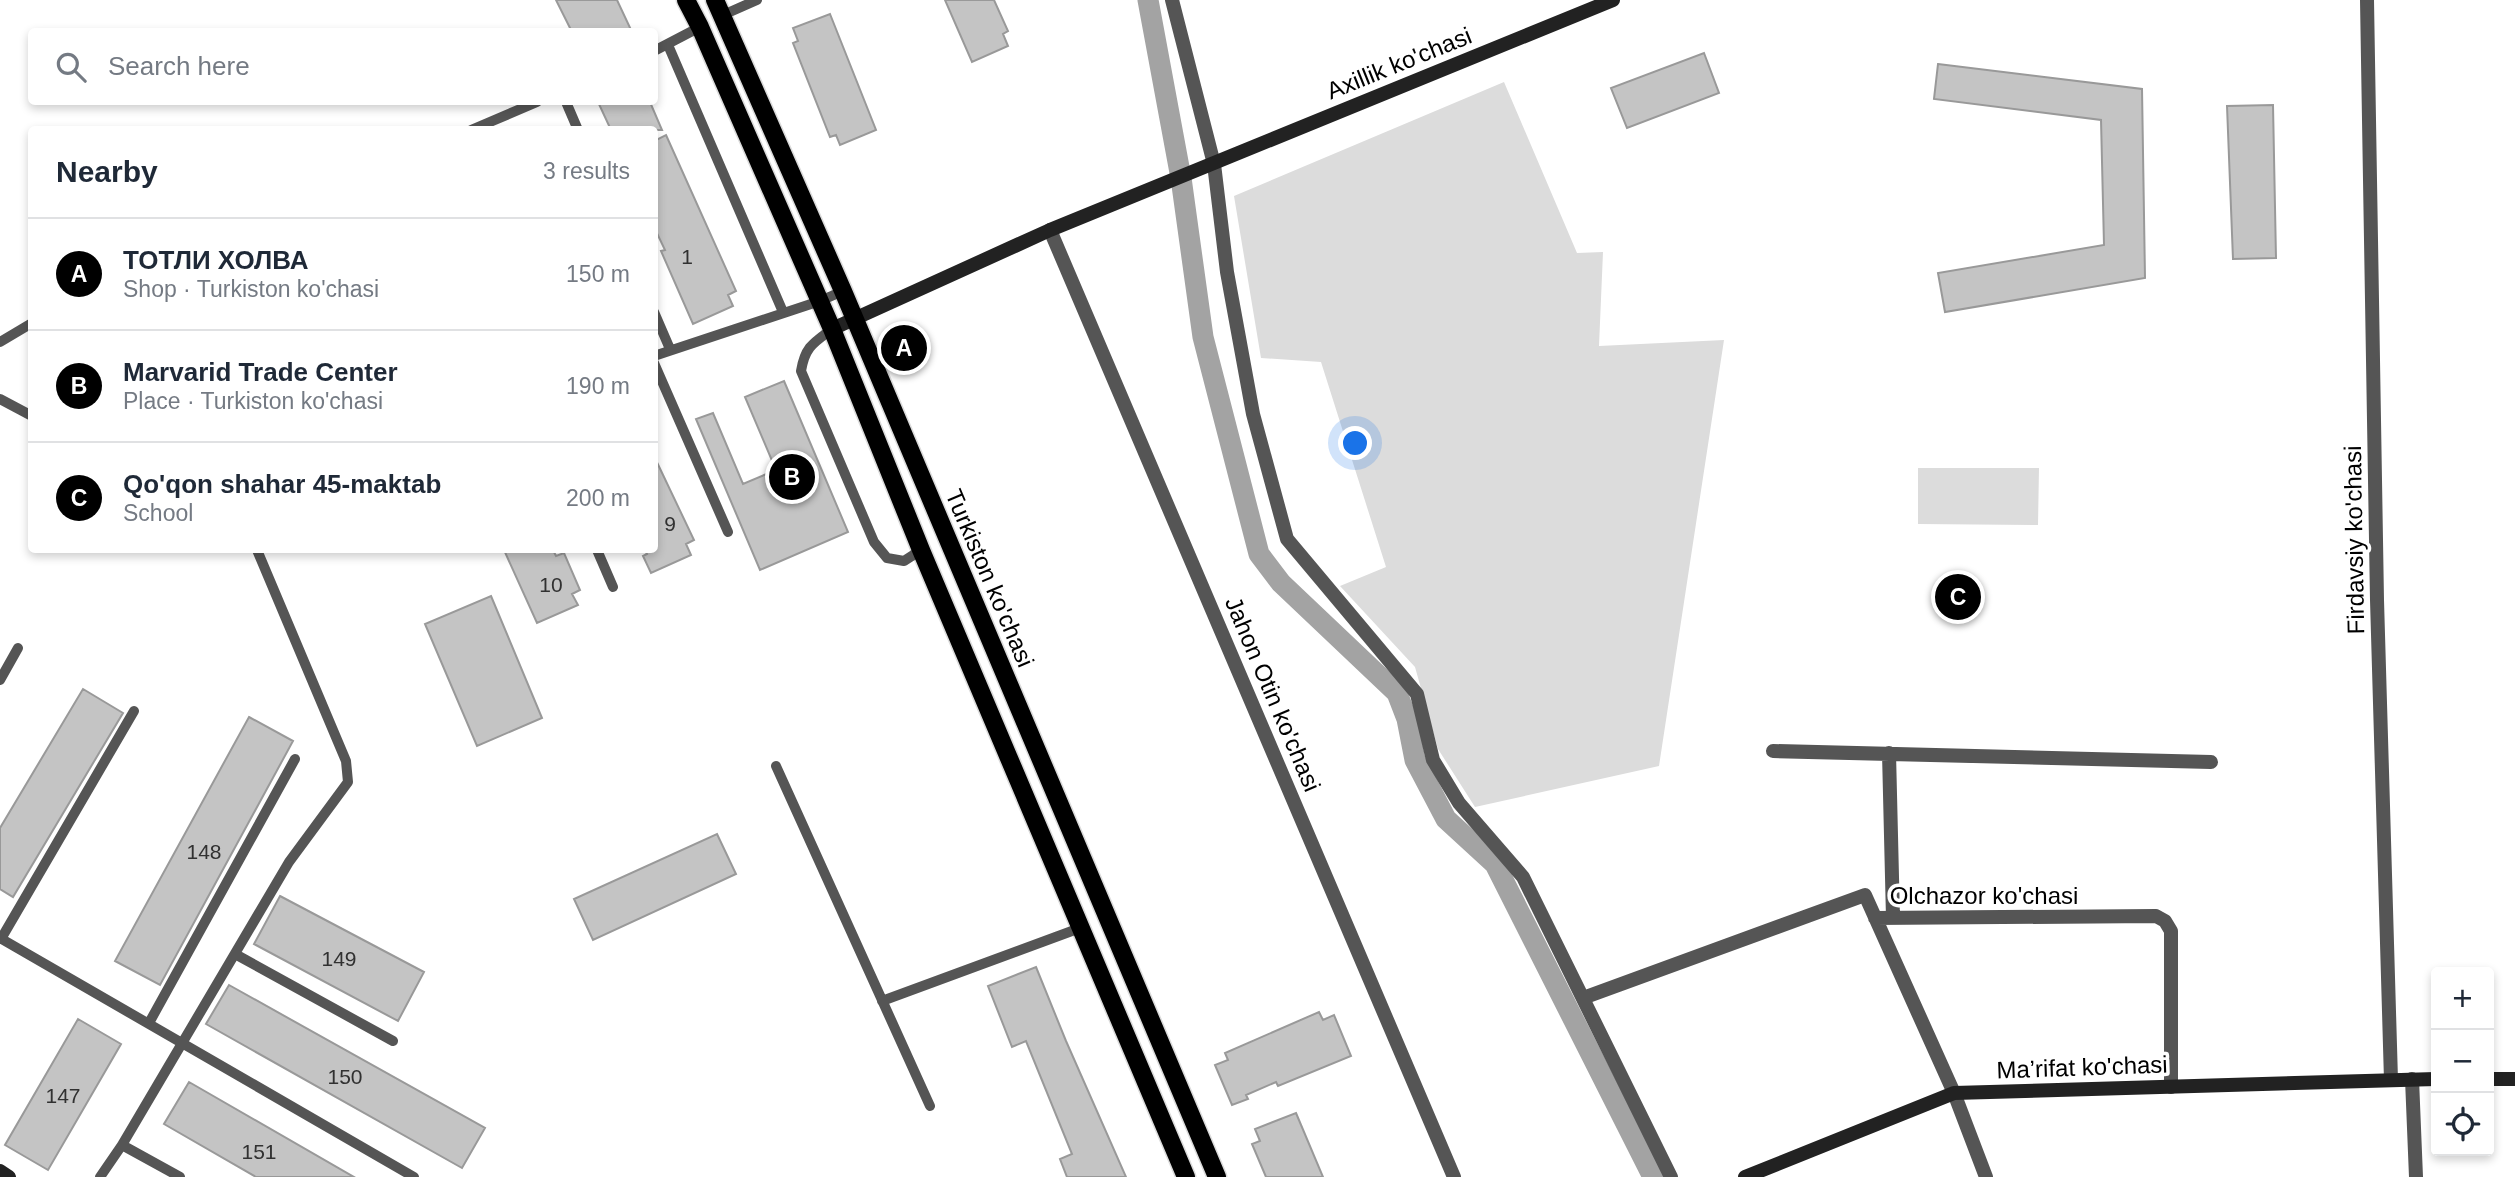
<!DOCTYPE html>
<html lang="en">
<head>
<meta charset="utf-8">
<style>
  :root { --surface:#fff; --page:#f6f6f7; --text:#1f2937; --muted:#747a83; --line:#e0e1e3; --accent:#000 }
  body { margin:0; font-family:Arial,sans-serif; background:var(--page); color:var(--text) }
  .controls { position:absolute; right:21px; bottom:21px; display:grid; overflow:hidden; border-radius:7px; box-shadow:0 4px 10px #0003 }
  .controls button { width:63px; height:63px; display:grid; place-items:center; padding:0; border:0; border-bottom:2px solid var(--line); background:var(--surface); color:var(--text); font:35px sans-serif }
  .you { position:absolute; left:1356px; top:444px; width:24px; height:24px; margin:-18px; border:5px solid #fff; border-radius:50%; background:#1a73e8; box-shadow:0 0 0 10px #1a73e833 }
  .badge { display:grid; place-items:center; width:46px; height:46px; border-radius:50%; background:var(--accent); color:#fff; font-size:23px; font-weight:700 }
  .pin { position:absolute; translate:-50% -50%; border:4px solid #fff; box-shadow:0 2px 7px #0006 }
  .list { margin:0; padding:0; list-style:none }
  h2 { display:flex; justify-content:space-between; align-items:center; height:91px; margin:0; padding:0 28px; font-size:30px }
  h2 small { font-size:23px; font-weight:400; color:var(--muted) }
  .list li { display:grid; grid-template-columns:46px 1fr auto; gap:21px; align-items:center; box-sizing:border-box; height:112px; padding:0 28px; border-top:2px solid var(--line) }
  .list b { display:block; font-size:26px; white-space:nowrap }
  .list p { margin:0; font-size:23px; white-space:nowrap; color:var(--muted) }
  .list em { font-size:23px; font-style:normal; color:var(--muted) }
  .icon { flex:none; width:38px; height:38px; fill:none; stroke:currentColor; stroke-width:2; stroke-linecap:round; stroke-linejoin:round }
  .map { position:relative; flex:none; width:2515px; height:1177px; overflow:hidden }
  .search { position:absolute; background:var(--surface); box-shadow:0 4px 10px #0003; left:28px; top:28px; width:630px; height:77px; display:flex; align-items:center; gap:18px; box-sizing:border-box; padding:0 24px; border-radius:7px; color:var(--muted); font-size:26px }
  .panel { position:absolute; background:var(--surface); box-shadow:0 4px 10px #0003; left:28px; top:126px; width:630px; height:427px; border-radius:7px }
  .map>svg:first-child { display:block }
  .green { fill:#dcdcdc }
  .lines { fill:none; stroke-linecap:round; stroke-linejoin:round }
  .canal { stroke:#a3a3a3; stroke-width:21 }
  .building { fill:#c4c4c4; stroke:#999; stroke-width:2 }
  .primary-casing { stroke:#dbdbdb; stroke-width:21 }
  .lane { stroke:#555; stroke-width:10 }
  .street { stroke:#555; stroke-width:14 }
  .secondary { stroke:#222; stroke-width:14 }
  .primary { stroke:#000; stroke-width:18 }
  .labels { text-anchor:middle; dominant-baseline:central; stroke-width:7; stroke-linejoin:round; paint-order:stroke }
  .number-label { font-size:21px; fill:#313131 }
  .street-label { font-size:24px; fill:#000; stroke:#fff }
</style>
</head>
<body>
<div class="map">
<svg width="2515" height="1177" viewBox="0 0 2515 1177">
  <rect width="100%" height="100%" fill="#fff"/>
  <path class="green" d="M1504,82L1577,253L1603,252L1599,346L1724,340L1659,766L1475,807L1438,749L1415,667L1340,586L1386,567L1321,362L1261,358L1234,196Z
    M1918,468H2039L2038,525L1918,524Z"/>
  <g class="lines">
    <path class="canal" d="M1148,0L1181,178L1203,337L1259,554L1281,583L1397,693L1407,719L1415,760L1446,819L1495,864L1653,1177"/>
  </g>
  <path class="building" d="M556,0H617L632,32H572Z
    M945,0H994L1008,31L1003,34L1008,46L972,62Z
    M830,14L876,130L840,145L836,135L830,137L793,43L798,41L793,28Z
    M1704,53L1719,93L1627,128L1611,88Z
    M1938,64L2142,89L2145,278L1945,312L1938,273L2104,245L2101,120L1934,99Z
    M598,102H650L662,130H611Z
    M2273,105L2276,258L2233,259L2227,106Z
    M666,135L736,291L728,295L733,306L693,324L661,251L665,250L654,227V141Z
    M784,381L848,532L760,570L696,419L713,413L743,484L776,470L745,397Z
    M654,456L694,540L686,544L691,555L651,573L643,556L647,554L645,550H654Z
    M504,550H553L556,556L564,553L580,590L572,594L578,605L537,623Z
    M491,596L542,718L477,746L425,624Z
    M83,689L123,713L13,897L0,889V828Z
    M249,717L293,741L160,985L115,961Z
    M717,834L736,874L593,940L574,899Z
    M280,896L424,972L398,1021L254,944Z
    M1036,967L1066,1041L1126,1177H1067L1060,1159L1072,1154L1026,1041L1012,1047L988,986Z
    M229,985L485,1128L462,1168L206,1024Z
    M1319,1012L1323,1020L1334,1015L1351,1056L1278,1086L1276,1082L1246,1095L1248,1099L1232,1105L1215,1065L1228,1060L1225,1053Z
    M78,1019L121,1044L48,1170L5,1145Z
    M189,1082L354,1177H256L164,1124Z
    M1296,1113L1323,1177H1266L1252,1144L1260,1141L1255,1129Z"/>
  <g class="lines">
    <g class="primary-casing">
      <path id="primary" d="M686,0L700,27L832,329L921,550L1186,1177
        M715,0L843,291L1217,1177"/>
    </g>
    <path class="lane" d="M723,15L757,0
      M668,45L783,312
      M654,51L700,27
      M566,102L578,130
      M471,130L537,102
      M654,312L670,349
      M832,329C813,343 805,347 801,371L874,542L887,558L904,561L921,550
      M0,342L32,323
      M654,356L820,301L843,291
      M654,363L728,532
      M0,399L32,416
      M597,550L613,587
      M0,680L18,648
      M776,766L930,1106
      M0,938L414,1177
      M1,939L134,711
      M235,954L393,1041
      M882,1001L1080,928
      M149,1023L295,759
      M122,1145L180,1177
      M100,1177L122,1145L289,862L348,782L346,761L257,550"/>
    <path class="street" d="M1172,0L1214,164L1227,272L1253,414L1287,539L1417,694L1433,760L1459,803L1523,877L1671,1177
      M2367,0L2377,600L2391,1080
      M1050,230L1454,1177
      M1773,751L2211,762
      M1889,753L1893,918
      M1875,918L2156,916L2165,921L2171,931V1087
      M1583,998L1865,895L1954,1093L1986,1177
      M2412,1079L2416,1177"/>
    <path class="secondary" d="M832,329L1050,230L1613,0
      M2489,1079H2515
      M0,1171L9,1177
      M1745,1177L1954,1093L2436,1079"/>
    <use href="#primary" class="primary"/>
  </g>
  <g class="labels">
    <g class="number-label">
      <text x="687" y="256">1</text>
      <text x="670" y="523">9</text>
      <text x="551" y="584">10</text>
      <text x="204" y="851">148</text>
      <text x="339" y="958">149</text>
      <text x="345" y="1076">150</text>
      <text x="63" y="1095">147</text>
      <text x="259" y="1151">151</text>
    </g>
    <g class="street-label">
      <text transform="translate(1399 63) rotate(-22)">Axillik ko'chasi</text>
      <text transform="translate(2354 540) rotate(-91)">Firdavsiy ko'chasi</text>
      <text transform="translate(990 578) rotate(67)">Turkiston ko'chasi</text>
      <text transform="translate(1273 694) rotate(67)">Jahon Otin ko'chasi</text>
      <text x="1984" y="895">Olchazor ko'chasi</text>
      <text transform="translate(2082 1067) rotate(-2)">Ma’rifat ko'chasi</text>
    </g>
  </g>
</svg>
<div class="controls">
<button>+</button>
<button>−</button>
<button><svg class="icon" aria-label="locate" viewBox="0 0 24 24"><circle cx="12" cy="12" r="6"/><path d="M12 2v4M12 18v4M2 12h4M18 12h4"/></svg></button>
</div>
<div class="you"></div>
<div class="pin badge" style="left:904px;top:348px">A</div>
<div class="pin badge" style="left:792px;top:477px">B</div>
<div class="pin badge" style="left:1958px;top:597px">C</div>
<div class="search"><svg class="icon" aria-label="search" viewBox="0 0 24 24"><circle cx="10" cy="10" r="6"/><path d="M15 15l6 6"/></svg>Search here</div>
<section class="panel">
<h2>Nearby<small>3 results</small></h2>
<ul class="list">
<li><span class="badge">A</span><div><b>ТОТЛИ ХОЛВА</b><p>Shop · Turkiston ko'chasi</p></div><em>150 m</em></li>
<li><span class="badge">B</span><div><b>Marvarid Trade Center</b><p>Place · Turkiston ko'chasi</p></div><em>190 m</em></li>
<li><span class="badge">C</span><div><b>Qo'qon shahar 45-maktab</b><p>School</p></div><em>200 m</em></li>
</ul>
</section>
</div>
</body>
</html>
